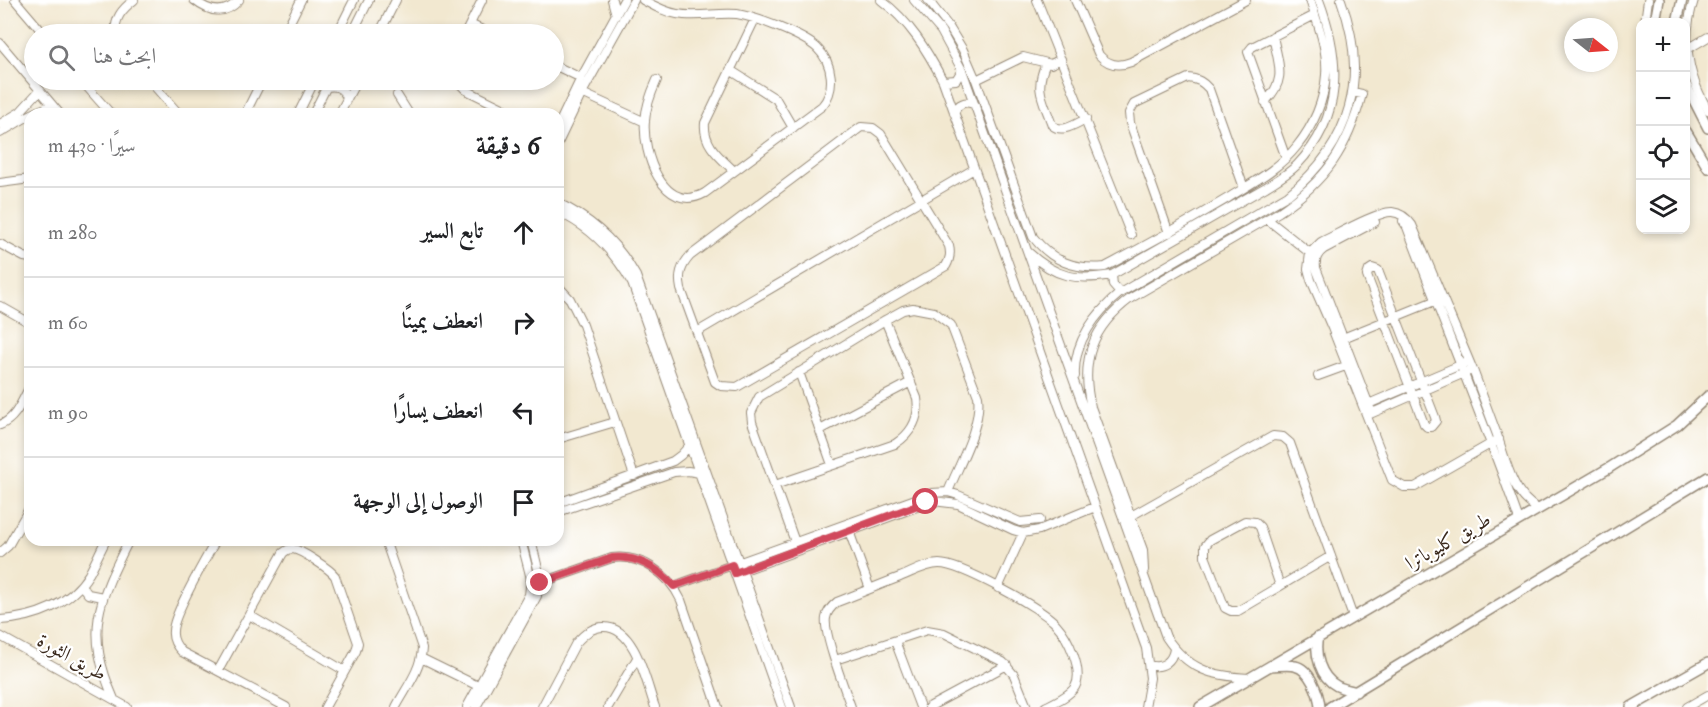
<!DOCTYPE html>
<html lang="ar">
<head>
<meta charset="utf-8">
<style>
  :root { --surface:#fff; --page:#f6f6f6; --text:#202124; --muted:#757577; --line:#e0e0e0 }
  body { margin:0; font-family:"IM FELL Double Pica",Amiri,serif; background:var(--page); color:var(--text); direction:rtl }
  .controls { position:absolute; right:18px; top:18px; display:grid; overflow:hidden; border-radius:12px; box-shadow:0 3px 9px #0003 }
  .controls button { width:54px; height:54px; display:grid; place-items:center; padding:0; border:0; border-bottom:2px solid var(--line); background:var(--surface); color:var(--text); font:30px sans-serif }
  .compass { position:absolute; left:1564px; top:18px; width:54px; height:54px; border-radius:50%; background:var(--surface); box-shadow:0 3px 9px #0003; rotate:107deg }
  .stop { position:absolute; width:18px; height:18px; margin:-14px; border:4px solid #d1495b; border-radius:50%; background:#fff }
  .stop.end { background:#d1495b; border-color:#fff; box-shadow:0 2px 6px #0008 }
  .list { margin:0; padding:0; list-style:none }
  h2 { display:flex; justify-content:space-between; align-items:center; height:78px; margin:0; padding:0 24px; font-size:26px }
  h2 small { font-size:20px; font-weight:400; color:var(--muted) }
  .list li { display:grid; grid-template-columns:39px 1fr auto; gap:18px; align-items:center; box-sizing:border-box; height:90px; padding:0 24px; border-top:2px solid var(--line) }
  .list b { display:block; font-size:22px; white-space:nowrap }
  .list em { font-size:20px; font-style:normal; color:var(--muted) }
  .icon { flex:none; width:33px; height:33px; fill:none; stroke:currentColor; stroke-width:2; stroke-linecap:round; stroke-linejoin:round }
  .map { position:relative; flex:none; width:1708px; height:707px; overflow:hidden; direction:ltr }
  .search { position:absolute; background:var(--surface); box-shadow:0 3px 9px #0003; left:24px; top:24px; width:540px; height:66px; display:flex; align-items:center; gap:15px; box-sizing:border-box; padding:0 21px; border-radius:33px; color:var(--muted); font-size:22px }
  .panel { position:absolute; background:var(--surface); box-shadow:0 3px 9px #0003; left:24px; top:108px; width:540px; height:438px; border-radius:18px; direction:rtl }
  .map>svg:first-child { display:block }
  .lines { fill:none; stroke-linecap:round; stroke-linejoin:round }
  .minor-casing { stroke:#968977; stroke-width:10 }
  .major-casing { stroke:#968977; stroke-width:12 }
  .minor { stroke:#fff; stroke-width:8 }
  .major { stroke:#fff; stroke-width:9 }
  .route { stroke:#d1495b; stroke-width:8 }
  .labels { text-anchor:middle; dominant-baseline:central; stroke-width:4.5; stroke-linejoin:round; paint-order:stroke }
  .street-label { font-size:20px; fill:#3b2a1e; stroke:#fff }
</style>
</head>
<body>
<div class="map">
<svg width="1708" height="707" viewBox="0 0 1708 707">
  <rect width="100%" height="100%" fill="#fff"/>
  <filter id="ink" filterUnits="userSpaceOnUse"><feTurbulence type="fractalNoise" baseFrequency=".0167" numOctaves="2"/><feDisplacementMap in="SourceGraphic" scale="12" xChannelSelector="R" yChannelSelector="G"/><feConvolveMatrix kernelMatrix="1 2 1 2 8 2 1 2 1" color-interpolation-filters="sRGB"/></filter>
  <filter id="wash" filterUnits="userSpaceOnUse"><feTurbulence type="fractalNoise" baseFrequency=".008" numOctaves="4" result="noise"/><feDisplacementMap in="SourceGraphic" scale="24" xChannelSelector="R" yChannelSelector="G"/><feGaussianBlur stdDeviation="1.35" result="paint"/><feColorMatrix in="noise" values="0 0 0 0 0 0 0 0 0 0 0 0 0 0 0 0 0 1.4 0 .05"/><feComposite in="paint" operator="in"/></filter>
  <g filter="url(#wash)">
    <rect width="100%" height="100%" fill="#f2e8d0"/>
  </g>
  <g filter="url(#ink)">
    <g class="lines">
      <g class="minor-casing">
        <path id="minor" d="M15,0L44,34
          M194,0C209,12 225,16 239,0
          M612,0L616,15
          M643,0C654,6 665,12 677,14C697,18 717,12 737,14C756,17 803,35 817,48C833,63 836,90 822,106L705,193C663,216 642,152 645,121C646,106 651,93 657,80
          M881,0C909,21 927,50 943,81L1146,648L1150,678L1145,707
          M914,0L941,31L962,70L1166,637C1188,670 1212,676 1249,678
          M928,0L949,27L963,50L976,80L1033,237C1052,261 1074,270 1105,267C1147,245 1188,222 1228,198C1252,183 1279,169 1297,146C1313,126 1324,101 1326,75C1328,49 1318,25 1310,0
          M1037,0L1131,235
          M1075,0L1099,55C1108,65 1118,67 1131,62L1246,0
          M1694,0C1681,39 1687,75 1708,110
          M1645,22L1648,0
          M470,24L491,34
          M115,34C115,18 121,10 134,0
          M284,34L301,0
          M337,34L354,0
          M352,34L369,0
          M379,34L396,0
          M465,34L482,0
          M0,43L60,114
          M1686,50L1708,37
          M1046,63C1034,90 1043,99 1052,125C1062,134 1075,124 1086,119
          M554,65L581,78
          M730,70L776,99L793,128
          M81,80L111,114
          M149,80L179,114
          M456,80L466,90L515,114
          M976,80L1023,57L1051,64L1061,59
          M943,81L956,80L962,70
          M325,88C336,84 343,88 347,98
          M582,93L645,122
          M397,95L409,114
          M1265,102C1288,79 1278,64 1273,36
          M954,113C958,103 966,100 975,105
          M32,114L52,105
          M245,114L262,80
          M298,114L315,80
          M313,114L330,80
          M339,114L357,80
          M0,124L20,112L40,90
          M558,126L581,78L624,0
          M861,127L873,128L881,134L949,246C951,254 950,259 946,266L737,387L721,386L715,382L681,289C678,275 681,266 690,256Z
          M0,133L30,115
          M558,143L582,93L634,0
          M1286,158L1248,52L1252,47L1315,15
          M734,171C720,157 703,145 705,123L755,19
          M0,183L30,179
          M558,203C592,219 618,243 636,276L791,707
          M558,212C591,227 614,251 632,283L782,707
          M1267,219L1310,253
          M1403,221L1407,227C1444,325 1484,421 1519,520
          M1169,233L1130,123L1129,113L1134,104L1188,78C1198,79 1203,82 1209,89L1244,188
          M0,244L24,257L30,258
          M1028,252C1056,278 1076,281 1112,275L1266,187C1277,180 1288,174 1297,165C1344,116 1341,59 1319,0
          M1372,268L1378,270L1379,273L1435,417L1436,421L1431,427H1427L1424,424L1367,276L1369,270Z
          M1112,275L1113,285L1120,293
          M558,286L570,299L583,325L634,476
          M0,306L30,323
          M697,332L974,169
          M1343,338L1437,300
          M799,372L832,465
          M1075,376C1073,342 1096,313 1120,293L1288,195C1352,144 1369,76 1341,0
          M1318,376L1351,364
          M1366,405L1465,363
          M1372,413L1316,268C1315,259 1317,254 1324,249L1375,222
          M1370,414L1469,371
          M0,425C16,419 22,401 30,386
          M820,430L911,382
          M558,439L615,422
          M1499,439L1415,487H1404L1392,480L1332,328L1311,280L1308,269L1310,253L1321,242C1336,235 1378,211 1392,212C1401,213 1407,218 1412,225L1473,370L1496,432C1506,459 1511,494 1538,509
          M775,485L895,444C912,433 920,417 917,398L885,320
          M558,503L673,461L681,455L690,445
          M558,512L674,472L688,471L700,473
          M1131,516L1273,436L1283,437L1290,443L1353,617
          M849,531L870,589
          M216,540C206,559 173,614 173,631C172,640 176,646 182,652L286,707
          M385,540L422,648C421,670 406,688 396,707
          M795,542L752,422L751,413L759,397L885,320L903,310L913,308L934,312L951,325L978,396C982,426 959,464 948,492
          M0,553L8,546L30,507
          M1144,570L1143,550L1091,407C1080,360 1092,327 1131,298L1279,212C1326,181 1348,148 1362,94L1352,92
          M739,572L933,501L958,504L1013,530L1023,533L1039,530L1095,507
          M540,583L612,558C641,554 669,574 681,600L718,707
          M81,585L88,594L103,597
          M674,586L932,493L948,492L958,495L1020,522L1040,520
          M1280,586L1260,527L1255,522L1245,521L1210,540L1205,546V556L1225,608L1231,611H1238L1331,556
          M998,588L1023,533
          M249,615L345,671
          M0,620C35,618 70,605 89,574C95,563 100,551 106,540
          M0,636L127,707
          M895,641L920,707
          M421,658L478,686
          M835,660L927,630L944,633L1003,662L1014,675L1027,707
          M1149,665C1162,669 1172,662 1174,649
          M218,671L283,553C287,550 288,549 293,549C301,550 330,569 335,576L358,643L356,651L325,707
          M114,699C84,631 98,602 129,540
          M467,707L529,595L531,579L521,540
          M476,707L537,596L540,577L531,540
          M542,707L576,643C584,634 592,627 604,627C636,627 646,683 655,707
          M608,707L637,658
          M851,707C845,690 823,633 826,618C827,611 832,606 837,602C858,594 879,585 900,577C913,572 926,564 939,564C961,564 1041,608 1056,624C1068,637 1084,671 1075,687C1069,696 1055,702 1045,707
          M929,707L1007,665
          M1687,707L1708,695"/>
      </g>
      <g class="major-casing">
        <path id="major" d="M1655,22L1659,0
          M1677,22L1682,0
          M1686,85L1708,128
          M1686,131L1708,168
          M1318,637C1314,654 1320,677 1337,686C1343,689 1350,690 1356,692
          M1270,666C1278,666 1288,664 1295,666C1310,669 1319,694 1320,707
          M1200,707L1609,468L1677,425L1708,396
          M1330,707L1708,477
          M1631,707L1708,663"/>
      </g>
      <use href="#minor" class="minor"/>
      <use href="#major" class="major"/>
    </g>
  </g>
  <g class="lines" filter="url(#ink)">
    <path class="route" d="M540,583L612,558C636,555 658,568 674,586L732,565L735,573L926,502"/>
  </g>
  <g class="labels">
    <g class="street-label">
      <text transform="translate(1448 541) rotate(-30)">طريق كليوباترا</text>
      <text transform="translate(72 657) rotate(29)">طريق الثورة</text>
    </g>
  </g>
</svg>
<div class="controls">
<button>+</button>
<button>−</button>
<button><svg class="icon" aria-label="locate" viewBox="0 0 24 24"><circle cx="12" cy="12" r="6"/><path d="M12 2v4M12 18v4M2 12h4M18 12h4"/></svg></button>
<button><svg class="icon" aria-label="layers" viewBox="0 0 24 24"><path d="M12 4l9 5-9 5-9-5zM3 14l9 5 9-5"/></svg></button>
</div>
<svg class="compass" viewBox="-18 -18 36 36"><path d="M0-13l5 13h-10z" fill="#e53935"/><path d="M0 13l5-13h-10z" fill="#757577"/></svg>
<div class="stop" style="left:926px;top:502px"></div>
<div class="stop end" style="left:540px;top:583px"></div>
<div class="search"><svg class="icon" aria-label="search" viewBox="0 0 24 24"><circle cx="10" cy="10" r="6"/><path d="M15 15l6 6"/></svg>ابحث هنا</div>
<section class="panel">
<h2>6 دقيقة<small>سيرًا · 430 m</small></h2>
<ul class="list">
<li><svg class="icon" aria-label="ahead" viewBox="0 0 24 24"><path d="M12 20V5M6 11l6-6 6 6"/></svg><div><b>تابع السير</b></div><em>280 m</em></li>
<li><svg class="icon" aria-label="right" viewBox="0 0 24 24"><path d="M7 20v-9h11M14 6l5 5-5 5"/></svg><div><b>انعطف يمينًا</b></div><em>60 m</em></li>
<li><svg class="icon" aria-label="left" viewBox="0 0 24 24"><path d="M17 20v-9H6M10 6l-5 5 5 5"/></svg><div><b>انعطف يسارًا</b></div><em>90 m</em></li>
<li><svg class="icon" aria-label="arrive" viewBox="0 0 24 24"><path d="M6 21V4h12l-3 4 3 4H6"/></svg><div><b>الوصول إلى الوجهة</b></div></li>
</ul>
</section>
</div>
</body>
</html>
